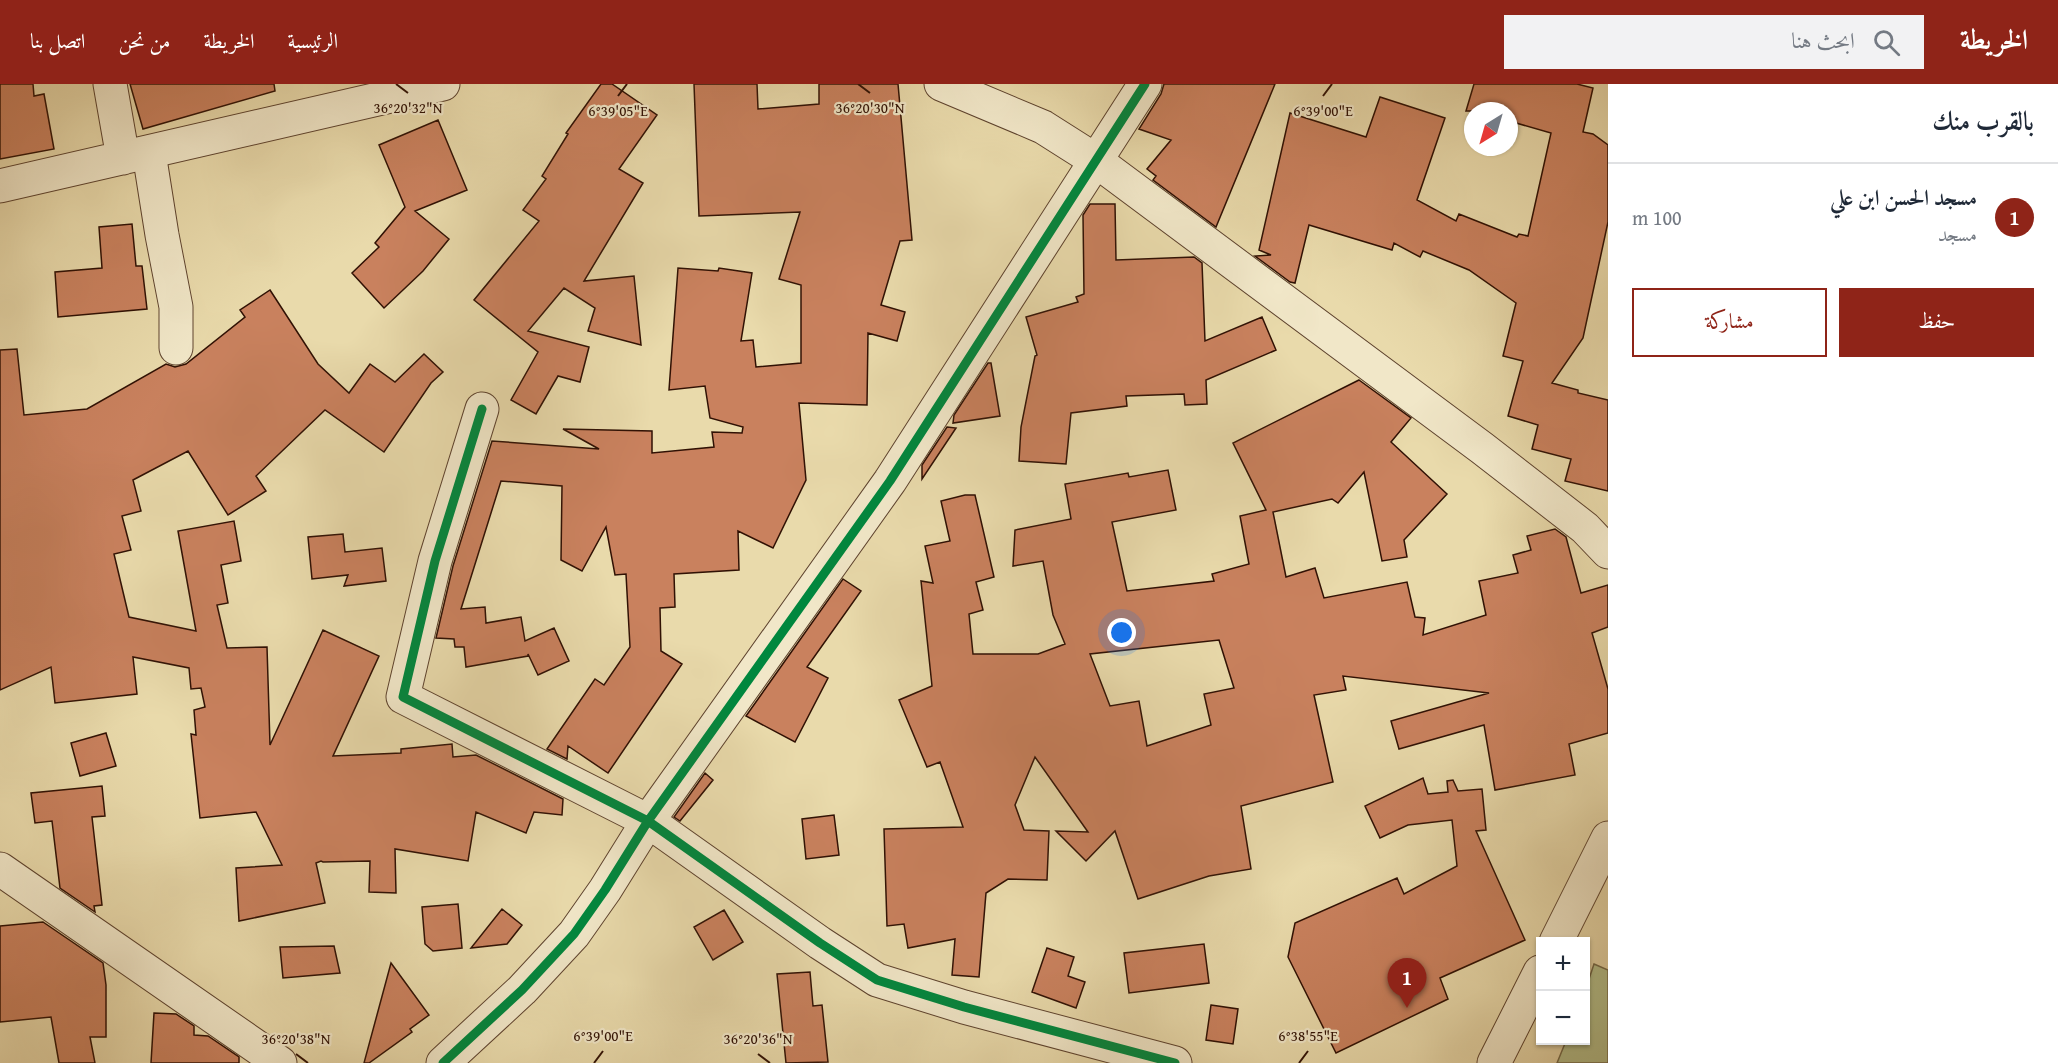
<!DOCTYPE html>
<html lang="ar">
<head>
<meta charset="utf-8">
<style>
  :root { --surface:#fff; --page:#f2f2f3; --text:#1f2937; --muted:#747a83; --line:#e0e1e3; --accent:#8f2418 }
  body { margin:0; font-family:"Gentium Book Plus",Amiri,serif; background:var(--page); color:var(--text); direction:rtl }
  .controls { position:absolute; right:18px; bottom:18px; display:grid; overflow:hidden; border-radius:0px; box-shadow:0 2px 4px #0004 }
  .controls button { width:54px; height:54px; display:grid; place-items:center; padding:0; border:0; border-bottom:2px solid var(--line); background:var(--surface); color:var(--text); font:30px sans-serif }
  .compass { position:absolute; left:1464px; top:18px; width:54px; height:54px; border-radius:50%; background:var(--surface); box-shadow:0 2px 4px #0004; rotate:217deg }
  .you { position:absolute; left:1122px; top:549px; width:21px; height:21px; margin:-15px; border:4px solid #fff; border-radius:50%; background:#1a73e8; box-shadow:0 0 0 9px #1a73e833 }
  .badge { display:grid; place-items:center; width:39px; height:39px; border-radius:50%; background:var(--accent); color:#fff; font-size:20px; font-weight:700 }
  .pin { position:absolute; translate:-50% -50px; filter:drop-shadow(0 2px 3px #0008) }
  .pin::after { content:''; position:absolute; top:32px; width:21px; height:18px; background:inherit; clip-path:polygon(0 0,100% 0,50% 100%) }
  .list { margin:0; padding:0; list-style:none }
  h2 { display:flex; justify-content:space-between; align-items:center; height:78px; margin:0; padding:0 24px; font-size:26px }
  h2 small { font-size:20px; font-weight:400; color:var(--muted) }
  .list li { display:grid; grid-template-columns:39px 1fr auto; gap:18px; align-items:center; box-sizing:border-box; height:108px; padding:0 24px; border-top:2px solid var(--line) }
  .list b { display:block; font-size:22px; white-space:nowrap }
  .list p { margin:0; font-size:20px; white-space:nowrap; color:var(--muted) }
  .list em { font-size:20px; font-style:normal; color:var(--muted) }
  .actions { display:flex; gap:12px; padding:18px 24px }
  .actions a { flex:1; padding:14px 0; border:2px solid var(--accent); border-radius:0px; text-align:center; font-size:21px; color:var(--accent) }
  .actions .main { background:var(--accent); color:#fff }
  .icon { flex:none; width:33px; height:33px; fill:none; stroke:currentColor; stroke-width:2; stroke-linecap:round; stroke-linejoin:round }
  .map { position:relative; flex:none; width:1608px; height:979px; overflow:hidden; direction:ltr }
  header { display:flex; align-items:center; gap:36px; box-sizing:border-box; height:84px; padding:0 30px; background:var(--accent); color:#fff }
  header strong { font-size:28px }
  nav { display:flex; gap:33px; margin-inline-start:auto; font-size:21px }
  .search { width:420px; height:54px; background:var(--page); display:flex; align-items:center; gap:15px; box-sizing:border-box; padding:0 21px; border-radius:0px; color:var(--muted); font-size:22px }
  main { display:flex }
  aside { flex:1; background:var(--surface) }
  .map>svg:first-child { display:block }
  .green { fill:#b3c08c; stroke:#726848; stroke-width:1.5 }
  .building { fill:#c9815e; stroke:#301104; stroke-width:1.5; fill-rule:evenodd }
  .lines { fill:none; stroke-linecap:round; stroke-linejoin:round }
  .minor-casing { stroke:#5e432e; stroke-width:35 }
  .tertiary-casing { stroke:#5e432e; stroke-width:35 }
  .minor { stroke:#f1e7c8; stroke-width:33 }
  .tertiary { stroke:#f1e7c8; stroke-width:33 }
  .cycleway-casing { stroke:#f1e7c8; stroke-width:13 }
  .cycleway { stroke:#00873e; stroke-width:9 }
  .ticks { fill:none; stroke:#301104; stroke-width:2 }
  .ticks-label { font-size:15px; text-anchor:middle; fill:#301104; stroke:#f1e7c8; stroke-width:4.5; stroke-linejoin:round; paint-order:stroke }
</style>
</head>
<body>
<header>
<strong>الخريطة</strong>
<div class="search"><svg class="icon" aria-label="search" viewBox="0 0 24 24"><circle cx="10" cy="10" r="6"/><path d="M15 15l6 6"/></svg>ابحث هنا</div>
<nav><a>الرئيسية</a><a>الخريطة</a><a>من نحن</a><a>اتصل بنا</a></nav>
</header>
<main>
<aside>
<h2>بالقرب منك<small></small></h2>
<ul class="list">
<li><span class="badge">1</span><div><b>مسجد الحسن ابن علي</b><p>مسجد</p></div><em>100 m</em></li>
</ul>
<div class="actions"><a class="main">حفظ</a><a>مشاركة</a></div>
</aside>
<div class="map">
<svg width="1608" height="979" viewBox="0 0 1608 979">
  <rect width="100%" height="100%" fill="#e9daab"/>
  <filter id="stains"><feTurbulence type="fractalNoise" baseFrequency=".00333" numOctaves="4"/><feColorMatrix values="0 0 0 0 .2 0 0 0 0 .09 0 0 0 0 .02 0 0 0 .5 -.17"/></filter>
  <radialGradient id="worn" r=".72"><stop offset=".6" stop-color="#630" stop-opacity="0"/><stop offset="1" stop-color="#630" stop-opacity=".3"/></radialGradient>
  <path class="green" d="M1594,880L1608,886V979H1557L1566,957L1586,956V904Z"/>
  <path class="building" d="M0,0H33L34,12L44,10L54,65L0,75Z
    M130,0H274L275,7L143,45Z
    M601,0H612L657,31L619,85L643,99L584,197L634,192L641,261L588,247L595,224L564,204L528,247L589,263L580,298L558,292L536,330L511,316L538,268L474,216L539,137L523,126L546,95L542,92L568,50L566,49Z
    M694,0H757L758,25L819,20V0H898L912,156L900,157L881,221L905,228L897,257L868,249L867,321L799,319L806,396L773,464L738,447L739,486L674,490L675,523L660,524L661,567L682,580L608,689L568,662L567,675L547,665L595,595L604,601L630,563L626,490L615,491L606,443L582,487L561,476L562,402L501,397L461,525L485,523L486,539L521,533L525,557L554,544L569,577L538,591L528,570V572L466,583L464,563H455L454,555L436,554L453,482L492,357L599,365L563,345L652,347V369L714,363L712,348L742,349L743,343L710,334L705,302L669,306L678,184L718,187L719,184L752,189L741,257L753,256L756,283L801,279V201L779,195L800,128L699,132Z
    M1164,0H1275L1216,143L1153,96L1156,92L1147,85L1171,56L1139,45L1161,10Z
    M1474,0H1577L1593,4L1583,48L1593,50L1608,61V138L1583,254L1552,299L1578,306V309L1608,316V407L1565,397L1571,375L1532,365L1538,341L1508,332L1523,277L1503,272L1516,219L1469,186L1423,167L1420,173L1394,159L1392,166L1309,141L1295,199L1290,198L1255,172L1271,171L1259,166L1290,29L1366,53L1380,13L1445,34L1417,116L1456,137L1459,130L1517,153L1519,150L1528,152L1551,49L1509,37V27H1466Z
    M438,36L467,106L415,127L449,155L423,187L384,224L352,189L379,163L375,159L405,123L379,61Z
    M1090,120H1115L1116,176L1194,173L1202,179L1205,257L1262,233L1276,266L1206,296L1207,320L1185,321L1184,310L1126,312L1127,322L1071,329L1066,380L1019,377L1021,343L1035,272L1037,271L1026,233L1078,218L1076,213L1084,210L1083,131Z
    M132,140L136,182H142L147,225L58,233L55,188L102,184L99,143Z
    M270,206L318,280L349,309L370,280L395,298L424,270L443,288L431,299L384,368L325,326L256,392L266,407L228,431L188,367L133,396L141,427L122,432L131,466L114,470L129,533L196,547L178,447L234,437L241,477L221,481L228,519L217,521L227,564L267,563L270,661L323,546L379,572L333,672L401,669V665L452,660L453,673L476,671L563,715L562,731L534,728L526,749L476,728L468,777L395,765L396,809L369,808L370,777L323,778L321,777L316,779L325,819L239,837L236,784L282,781L256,728L200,734L191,650L196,651L194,626L205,623L201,604L191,605L189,584L133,573L137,610L55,619L51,583L0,606V266L17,265L24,331L87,325L166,280L175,283L186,280L245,233L240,226Z
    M988,279H991L1000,332L953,339L954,331Z
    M1359,296L1411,334L1391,358L1447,410L1404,456L1407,473L1382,477L1364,388L1338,419L1332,415L1273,428L1286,493L1315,484L1324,514L1407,498L1415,533L1425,534L1423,551L1486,531L1479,497L1518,489L1513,471L1531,466L1527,452L1555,445L1566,453L1581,509L1608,501V543L1592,549L1608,605V649L1569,660L1575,691L1495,706L1484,641L1399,665L1391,637L1489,609L1343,592L1346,606L1314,611L1333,698L1241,722L1251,785L1209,792L1138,815L1115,747L1086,777L1056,747L1088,748L1035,673L1015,721L1024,746L1049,747L1047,796L1008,795L986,809L979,893L952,891L955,855L908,864L904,840L887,842L884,745L963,743L940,678L927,683L899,616L932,602L921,497L933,499L925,462L950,457L941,417L965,411H975L994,493L976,498L983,526L969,530L973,570H1038L1065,560L1053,531L1043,477L1013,482L1015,446L1071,435L1065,400L1128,389L1129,393L1168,386L1176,426L1112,438L1127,507L1214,497L1212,490L1249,480L1240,432L1266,426L1233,359ZM1219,556L1234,604L1204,610L1211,641L1147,662L1139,617L1110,622L1090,570Z
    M947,343L956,344L922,395V381Z
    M343,450L345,468L382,464L386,497L344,502L348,491L312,495L308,453Z
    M843,495L861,507L807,583L828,594L795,658L746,632Z
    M106,649L116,682L80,692L71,659Z
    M705,689L713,696L680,737L674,733Z
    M1423,694L1428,710L1448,708L1447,697L1453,696L1458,707L1482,705L1486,746L1476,747L1525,856L1440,894L1448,915L1336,969L1288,873L1295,839L1397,794L1404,810L1457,782L1452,736L1408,741L1380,754L1365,722Z
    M102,702L105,732L92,733L102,821L94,822L95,828L60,804L52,737L35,739L31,709Z
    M834,731L839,771L806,775L802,735Z
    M458,820L462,864L433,867L425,860L422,823Z
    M502,825L522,841L507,860L471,864Z
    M724,826L743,858L713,876L694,843Z
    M43,838L103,879L106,901V953H90L95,979H59L51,933L0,938V842Z
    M1204,860L1209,899L1129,909L1124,869Z
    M334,862L340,889L283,894L280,863Z
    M1047,864L1074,873L1068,892L1085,898L1076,924L1032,908Z
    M391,879L429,931L410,945L412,948L369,979H364Z
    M810,888L813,922L822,921L828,978L786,979L777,890Z
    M1211,921L1238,925L1233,960L1206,956Z
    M154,929L176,930L194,942V951L208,952L239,973V979H151Z"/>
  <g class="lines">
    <g class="minor-casing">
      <path id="minor" d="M149,69L162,151L176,223V264
        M482,325L435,477L403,613L648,737L820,859L877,896L964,923L1175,979
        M0,785L280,979
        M443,979L522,906L574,850L605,806L648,737L890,397L1145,0"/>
    </g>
    <g class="tertiary-casing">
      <path id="tertiary" d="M110,0L123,74
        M941,0L1043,43L1095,76L1482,364L1585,444L1608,468
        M0,102L443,0
        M1556,858L1608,754
        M1494,979L1540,888"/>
    </g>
    <use href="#minor" class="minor"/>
    <use href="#tertiary" class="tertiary"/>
    <g class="cycleway-casing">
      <path id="cycleway" d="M482,325L435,477L403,613L648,737L820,859L877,896L964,923L1175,979
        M443,979L522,906L574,850L605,806L648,737L890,397L1145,0"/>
    </g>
    <use href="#cycleway" class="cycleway"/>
  </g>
  <path class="ticks" d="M396,0L408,9M858,0L870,9M618,12L627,0M1323,12L1332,0M296,970L308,979M758,970L770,979M594,979L603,967M1299,979L1308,967"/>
  <g class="ticks-label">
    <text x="408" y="29">36°20'32"N</text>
    <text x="870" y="29">36°20'30"N</text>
    <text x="618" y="32">6°39'05"E</text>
    <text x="1323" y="32">6°39'00"E</text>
    <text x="603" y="957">6°39'00"E</text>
    <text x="1308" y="957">6°38'55"E</text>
    <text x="296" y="960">36°20'38"N</text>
    <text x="758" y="960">36°20'36"N</text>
  </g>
  <rect width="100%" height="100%" filter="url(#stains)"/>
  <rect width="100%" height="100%" fill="url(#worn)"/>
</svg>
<div class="controls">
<button>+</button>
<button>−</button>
</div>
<svg class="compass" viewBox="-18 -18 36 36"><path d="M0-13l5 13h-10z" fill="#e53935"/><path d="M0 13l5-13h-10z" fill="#747a83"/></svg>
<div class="you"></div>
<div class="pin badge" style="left:1407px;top:924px">1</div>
</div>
</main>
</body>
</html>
